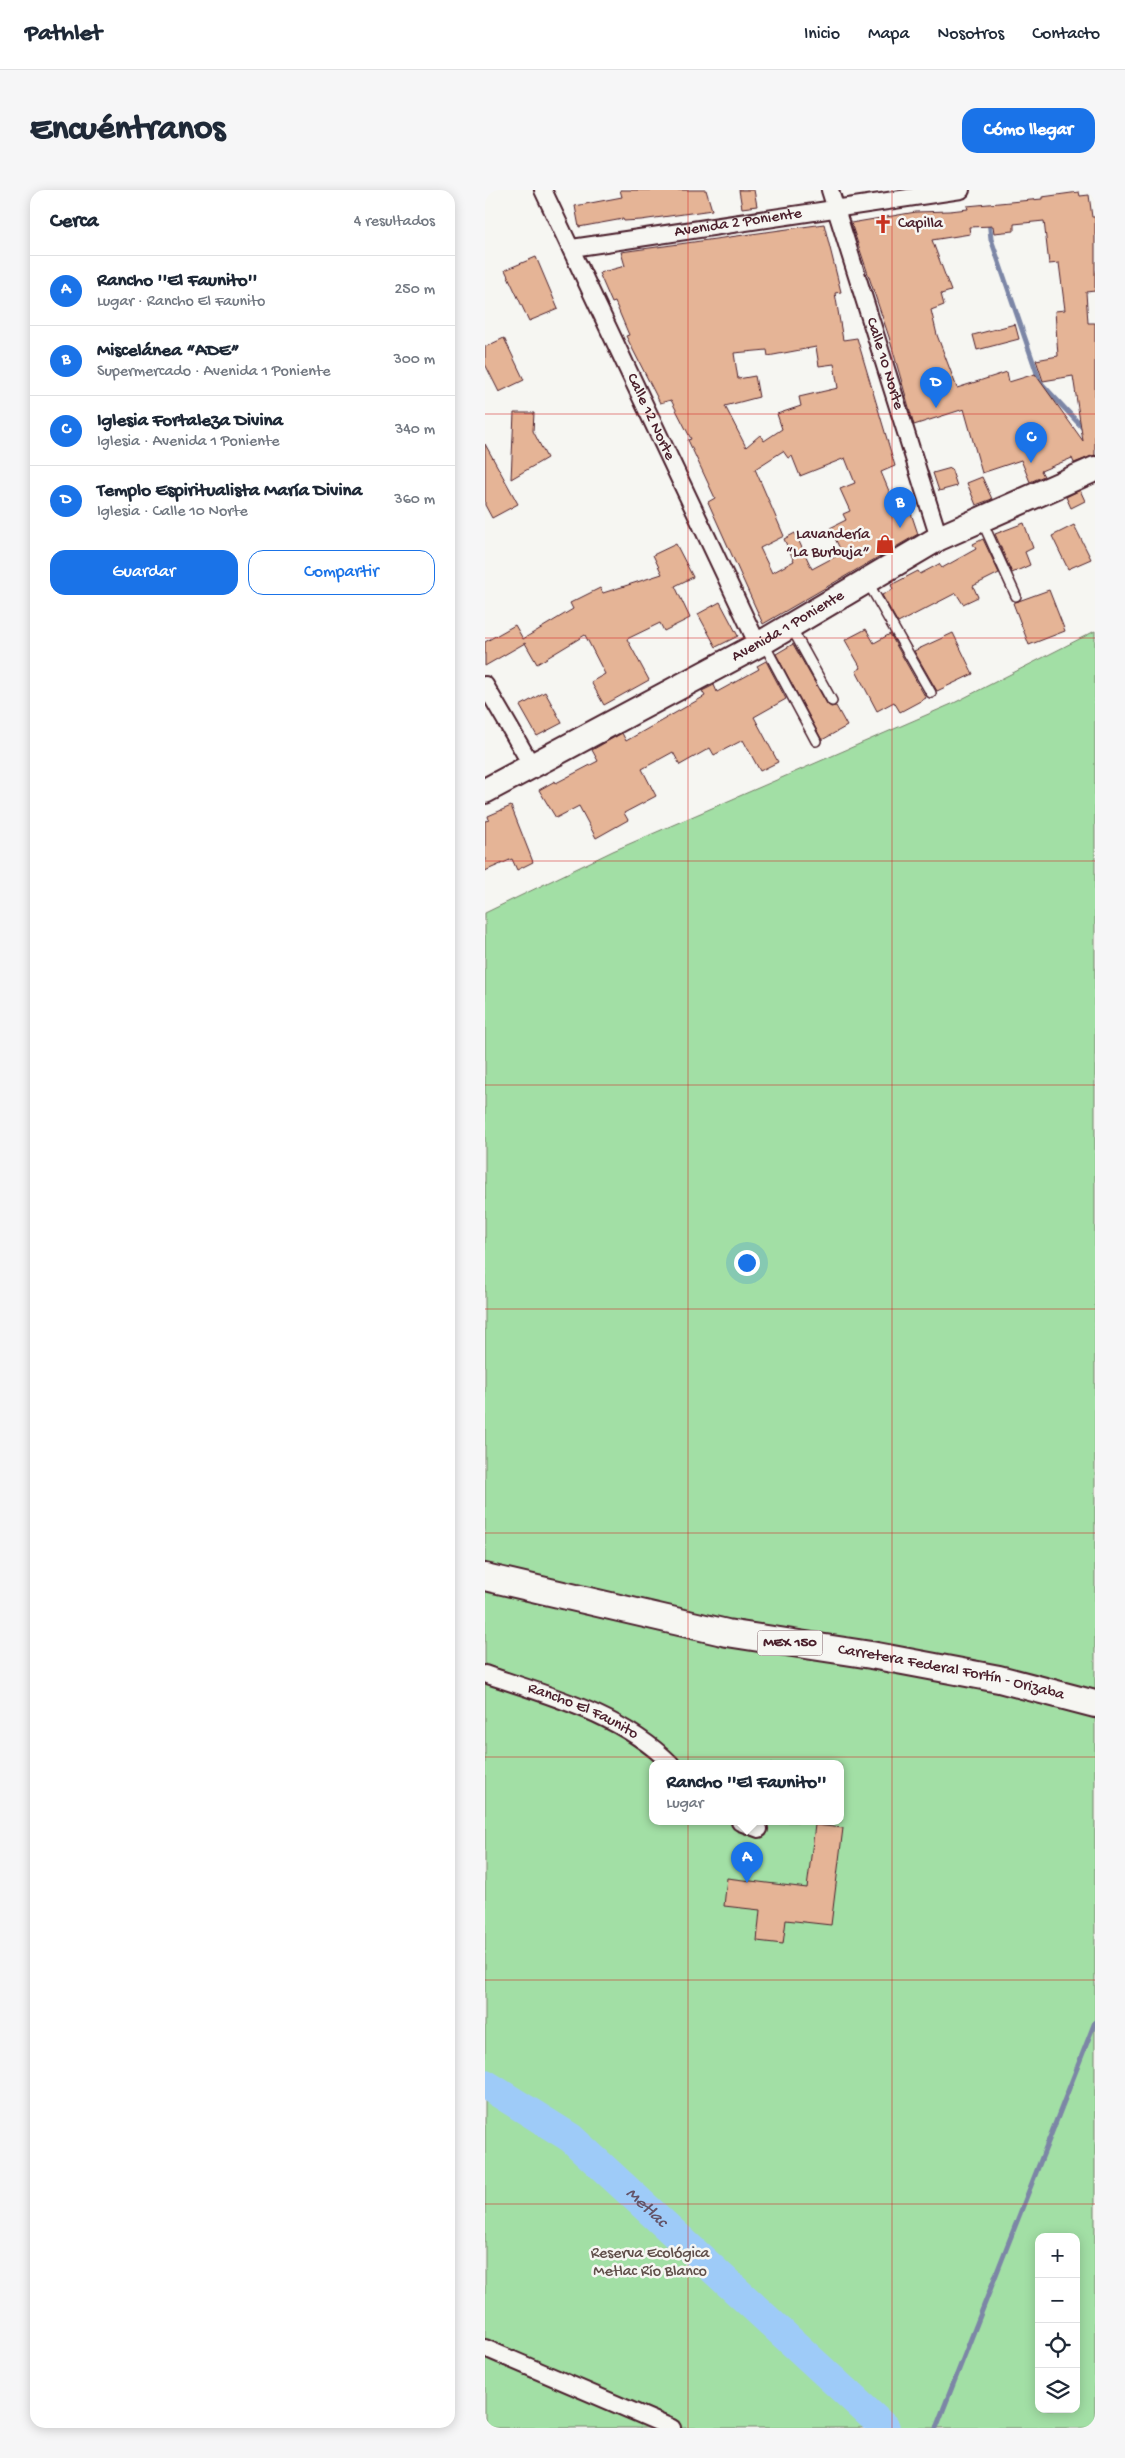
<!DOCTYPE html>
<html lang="es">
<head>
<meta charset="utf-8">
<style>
  :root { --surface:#fff; --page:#f6f6f7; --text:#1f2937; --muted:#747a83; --line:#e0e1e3; --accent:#1a73e8 }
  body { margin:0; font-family:"Gochi Hand",sans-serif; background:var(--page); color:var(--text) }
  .controls { position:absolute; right:15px; bottom:15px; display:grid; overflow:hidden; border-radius:10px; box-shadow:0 2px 12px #0003 }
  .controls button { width:45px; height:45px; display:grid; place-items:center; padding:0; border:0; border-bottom:1px solid var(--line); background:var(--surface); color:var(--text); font:25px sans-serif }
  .you { position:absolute; left:261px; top:1072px; width:18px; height:18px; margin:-12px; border:4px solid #fff; border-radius:50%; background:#1a73e8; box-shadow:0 0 0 8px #1a73e833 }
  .badge { display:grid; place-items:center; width:32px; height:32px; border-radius:50%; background:var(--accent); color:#fff; font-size:16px; font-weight:700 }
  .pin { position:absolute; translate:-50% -41px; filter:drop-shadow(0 1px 2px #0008) }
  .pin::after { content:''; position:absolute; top:26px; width:18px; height:15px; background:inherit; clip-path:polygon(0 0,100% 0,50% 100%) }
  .popup { position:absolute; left:164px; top:1570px; width:195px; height:65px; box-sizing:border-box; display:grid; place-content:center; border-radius:10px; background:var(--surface); filter:drop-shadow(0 1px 4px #0005); font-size:16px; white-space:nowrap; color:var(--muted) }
  .popup b { font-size:19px; color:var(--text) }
  .popup::after { content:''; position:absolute; left:50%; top:100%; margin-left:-10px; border:10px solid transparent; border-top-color:var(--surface) }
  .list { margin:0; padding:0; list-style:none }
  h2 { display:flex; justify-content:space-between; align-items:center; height:65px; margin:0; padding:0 20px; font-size:21px }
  h2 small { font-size:16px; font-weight:400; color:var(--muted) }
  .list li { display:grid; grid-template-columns:32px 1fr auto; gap:15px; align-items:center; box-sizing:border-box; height:70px; padding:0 20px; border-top:1px solid var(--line) }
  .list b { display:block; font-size:19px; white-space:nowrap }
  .list p { margin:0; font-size:16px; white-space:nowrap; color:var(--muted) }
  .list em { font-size:16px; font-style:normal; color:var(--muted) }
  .actions { display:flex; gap:10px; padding:15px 20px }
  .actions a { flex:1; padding:11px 0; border:1px solid var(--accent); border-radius:15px; text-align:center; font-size:18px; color:var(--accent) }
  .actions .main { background:var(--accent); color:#fff }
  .icon { flex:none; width:28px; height:28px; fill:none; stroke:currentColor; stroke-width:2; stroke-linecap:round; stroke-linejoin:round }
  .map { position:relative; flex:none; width:610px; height:2238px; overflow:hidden; border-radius:15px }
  header { display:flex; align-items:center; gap:30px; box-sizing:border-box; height:70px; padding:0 25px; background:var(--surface); border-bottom:1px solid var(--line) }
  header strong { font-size:24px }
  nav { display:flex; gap:28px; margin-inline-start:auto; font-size:18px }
  .intro { display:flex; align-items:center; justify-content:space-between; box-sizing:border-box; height:120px; padding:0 30px }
  h1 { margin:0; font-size:35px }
  .button { padding:12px 22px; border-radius:15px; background:var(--accent); color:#fff; font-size:18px; font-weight:700 }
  main { display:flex; gap:30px; padding:0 30px }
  aside { flex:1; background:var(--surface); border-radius:15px; box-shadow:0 2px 12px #0003 }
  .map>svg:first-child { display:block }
  .green { fill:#a2dfa5; stroke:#767f68; fill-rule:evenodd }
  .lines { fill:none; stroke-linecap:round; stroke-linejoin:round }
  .stream { stroke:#7c86a6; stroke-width:5 }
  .river { stroke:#9ecbf8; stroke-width:30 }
  .building { fill:#e5b496; stroke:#4a1f2b; fill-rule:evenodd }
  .lane-casing { stroke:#4a1f2b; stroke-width:12 }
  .street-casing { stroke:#4a1f2b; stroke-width:20 }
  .secondary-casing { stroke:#4a1f2b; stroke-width:28 }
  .primary-casing { stroke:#4a1f2b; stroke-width:30 }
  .lane { stroke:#f6f6f2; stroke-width:9 }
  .street { stroke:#f6f6f2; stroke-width:16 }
  .secondary { stroke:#f6f6f2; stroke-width:24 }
  .primary { stroke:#f6f6f2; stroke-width:26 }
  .grid { fill:none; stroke:#d62828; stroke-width:1; stroke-opacity:0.55 }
  .labels { text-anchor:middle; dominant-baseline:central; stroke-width:5; stroke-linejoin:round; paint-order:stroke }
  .shield { fill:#f6f6f2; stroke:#7e6067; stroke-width:1 }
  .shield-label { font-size:15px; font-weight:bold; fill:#4a1f2b }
  .street-label { font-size:16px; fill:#4a1f2b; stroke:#f6f6f2 }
  .poi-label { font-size:16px; fill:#4a1f2b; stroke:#f6f6f2; text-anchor:start }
  .park-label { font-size:16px; fill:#604f4a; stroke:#f6f6f2 }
  .water-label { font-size:18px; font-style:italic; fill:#635368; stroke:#f6f6f2 }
</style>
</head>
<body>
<header>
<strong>Pathlet</strong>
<nav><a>Inicio</a><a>Mapa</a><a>Nosotros</a><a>Contacto</a></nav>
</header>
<div class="intro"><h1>Encuéntranos</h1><a class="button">Cómo llegar</a></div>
<main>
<aside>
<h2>Cerca<small>4 resultados</small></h2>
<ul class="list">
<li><span class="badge">A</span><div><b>Rancho ''El Faunito''</b><p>Lugar · Rancho El Faunito</p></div><em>250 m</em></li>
<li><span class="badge">B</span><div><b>Miscelánea “ADE”</b><p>Supermercado · Avenida 1 Poniente</p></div><em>300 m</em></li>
<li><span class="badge">C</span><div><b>Iglesia Fortaleza Divina</b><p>Iglesia · Avenida 1 Poniente</p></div><em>340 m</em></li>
<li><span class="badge">D</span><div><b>Templo Espiritualista María Divina</b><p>Iglesia · Calle 10 Norte</p></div><em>360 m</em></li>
</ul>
<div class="actions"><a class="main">Guardar</a><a>Compartir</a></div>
</aside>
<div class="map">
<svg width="610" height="2238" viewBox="0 0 610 2238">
  <rect width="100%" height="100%" fill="#f6f6f2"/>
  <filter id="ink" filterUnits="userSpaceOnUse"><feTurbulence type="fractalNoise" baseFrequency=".02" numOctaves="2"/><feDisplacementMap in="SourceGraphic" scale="10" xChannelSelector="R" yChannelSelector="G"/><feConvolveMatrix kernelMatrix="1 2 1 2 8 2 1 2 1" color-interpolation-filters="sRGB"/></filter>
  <g filter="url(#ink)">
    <path class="green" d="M610,441V2238H0V723L128,661L469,513ZM168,1574H356V1632H168ZM554,2047H591V2219H554Z"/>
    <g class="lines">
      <path class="stream" d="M504,30L506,49L555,192L598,238
        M451,2238L610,1832"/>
      <path class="river" id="s1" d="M0,1894L86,1948L400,2238"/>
    </g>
    <path class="building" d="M135,0H221L227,20L156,30L139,31L138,29L94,37L90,16L137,7Z
      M254,0H269L272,16L257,18Z
      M594,2L595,6L604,5L607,27H610V101L601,102L603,133H610V265L589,273L587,268L556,281L559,286L545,292L536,270L497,283L479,219L429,235L404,147L366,33L431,22L465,21L483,19L482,16L557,9V7ZM559,31L564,74L574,73L580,120L570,121L573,166L551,170L558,191L588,186L598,251L550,184L524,192L522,182L472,198L452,145L446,120L459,115L456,104L466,101L447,50L485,44L484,37L508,36L509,43L529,41V34Z
      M339,34L356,102L350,103L358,150L372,148L410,276L396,282L409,313L421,308L433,344L278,434L223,312L230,308L203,250L206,249L186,210L175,213L141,146L144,145L130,112L127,113L114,83L140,76L136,62ZM331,157L334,176L349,174L353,198L314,207L316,216L292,224L297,239L279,251L275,245L261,257L240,216L274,207L270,186L253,189L249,163L282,160L283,166ZM298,261L303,268L307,266L315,286L360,268L370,293L355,299L365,321L358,324L361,330L345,338L357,363L327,379L310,343L299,349L309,371L287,383L275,358L299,346L270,279Z
      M51,67L73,119L44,131L20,80Z
      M530,134L534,149L492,160L488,145Z
      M19,148L39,190L14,202L0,174V157Z
      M29,223H49L48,241L62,268L26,289Z
      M0,254L33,314L7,328L0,315Z
      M466,278L472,296L454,301L448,283Z
      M497,287L507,309L491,315L482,293Z
      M595,300L600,311L586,318L581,307Z
      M539,333L548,358L540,362L545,375L527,383L510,344Z
      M589,335L606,369L583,379L567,346Z
      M498,349L514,383L488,396L493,407L478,414L471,403L413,433L397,405L408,399L406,395L433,381L435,384L454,374L457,378L491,359L488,354Z
      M191,354L208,387L190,396L205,428L179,441L175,433L142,449L164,490L119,515L106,492L120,484L100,445L52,474L40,453L0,476V452L30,435L38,449L88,419L85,413L115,398L118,403L177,384L168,365Z
      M564,400L580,441L544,455L528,413Z
      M235,412L253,446L231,457L213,424Z
      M381,439L389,453L405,444L441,508L415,522L409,512L392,521L371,481L376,478L360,450Z
      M468,443L488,484L452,501L429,461Z
      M308,454L342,514L346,517L351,516L362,536L337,550L291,464Z
      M281,471L301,509L269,527L293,572L275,581L258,550L229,565L225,558L195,575L188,562L157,579L171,606L139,623L143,630L111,648L94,616L71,628L54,600L70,591L71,593L113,571L107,560L137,543L141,551L220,506L217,501L229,495L232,502L274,479L272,476Z
      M60,502L77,533L52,546L35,516Z
      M26,616L48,672L32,680L27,669L0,681V631L4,630L3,626Z
      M330,1635L358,1638L346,1735L301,1730L298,1754L272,1751L275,1720L239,1716L242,1688L322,1698Z"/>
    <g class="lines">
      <g class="lane-casing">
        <path id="lane" d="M496,329L531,406
          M382,391L446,503
          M306,437L347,511
          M278,452L331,551"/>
      </g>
      <g class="street-casing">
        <g id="street">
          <path id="s2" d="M58,0L273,455"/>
          <path id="s3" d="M345,0L454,348"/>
          <path id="s4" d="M87,58L476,0"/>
          <path d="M0,495L47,576"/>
          <path id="s5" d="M0,1484C65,1506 136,1524 186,1574"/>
          <path d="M255,1632L274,1639"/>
          <path d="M0,2158L187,2238"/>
        </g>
      </g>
      <g class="secondary-casing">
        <g id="secondary">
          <path id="s6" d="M0,601L273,455L454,348L610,279"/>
        </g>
      </g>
      <g class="primary-casing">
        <g id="primary">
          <path id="s7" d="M0,1387L242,1443L386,1465L514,1489L610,1514"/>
        </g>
      </g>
      <use href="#lane" class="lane"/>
      <use href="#street" class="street"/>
      <use href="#secondary" class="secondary"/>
      <use href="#primary" class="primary"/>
    </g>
  </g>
  <path class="grid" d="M203,0V2238M407,0V2238M0,224H610M0,448H610M0,671H610M0,895H610M0,1119H610M0,1343H610M0,1567H610M0,1790H610M0,2014H610"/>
  <defs>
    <g id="church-bare" transform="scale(1.5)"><path d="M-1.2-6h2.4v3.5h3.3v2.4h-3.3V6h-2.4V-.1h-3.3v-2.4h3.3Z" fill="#c8321e" stroke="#f6f6f2" stroke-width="2.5" paint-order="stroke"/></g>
    <g id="shop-bare" transform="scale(1.5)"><path d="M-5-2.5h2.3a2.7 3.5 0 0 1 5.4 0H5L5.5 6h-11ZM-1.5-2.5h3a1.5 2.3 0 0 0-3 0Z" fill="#c8321e" stroke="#f6f6f2" stroke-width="2.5" paint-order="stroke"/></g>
  </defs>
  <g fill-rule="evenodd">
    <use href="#church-bare" x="398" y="34"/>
    <use href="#shop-bare" x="400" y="354"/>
  </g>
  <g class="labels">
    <rect class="shield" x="272.5" y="1440.5" width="65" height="25" rx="4"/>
    <g class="shield-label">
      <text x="305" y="1453">MEX 150</text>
    </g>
    <g class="street-label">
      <text stroke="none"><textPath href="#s4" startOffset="168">Avenida 2 Poniente</textPath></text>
      <text stroke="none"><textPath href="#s3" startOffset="182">Calle 10 Norte</textPath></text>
      <text stroke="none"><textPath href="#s2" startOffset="251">Calle 12 Norte</textPath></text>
      <text stroke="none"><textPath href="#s6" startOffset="345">Avenida 1 Poniente</textPath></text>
      <text stroke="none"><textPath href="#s7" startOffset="476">Carretera Federal Fortín - Orizaba</textPath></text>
      <text stroke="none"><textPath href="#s5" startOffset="105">Rancho El Faunito</textPath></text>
    </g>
    <g class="poi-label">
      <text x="413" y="34">Capilla</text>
      <text x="385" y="345" text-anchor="end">Lavandería<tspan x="385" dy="18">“La Burbuja”</tspan></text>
    </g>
    <g class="park-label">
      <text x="165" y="2064">Reserva Ecológica<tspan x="165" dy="18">Metlac Río Blanco</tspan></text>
    </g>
    <g class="water-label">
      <text stroke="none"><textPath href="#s1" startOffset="204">Metlac</textPath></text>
    </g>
  </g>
</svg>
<div class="controls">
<button>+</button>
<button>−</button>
<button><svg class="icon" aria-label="locate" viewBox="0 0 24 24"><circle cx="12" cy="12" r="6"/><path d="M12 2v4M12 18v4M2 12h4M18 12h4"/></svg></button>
<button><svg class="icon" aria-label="layers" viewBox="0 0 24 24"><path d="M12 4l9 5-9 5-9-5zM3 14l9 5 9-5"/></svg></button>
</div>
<div class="you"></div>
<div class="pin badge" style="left:262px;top:1693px">A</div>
<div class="popup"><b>Rancho ''El Faunito''</b>Lugar</div>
<div class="pin badge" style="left:415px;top:338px">B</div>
<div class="pin badge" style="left:546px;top:273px">C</div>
<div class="pin badge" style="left:451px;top:218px">D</div>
</div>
</main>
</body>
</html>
